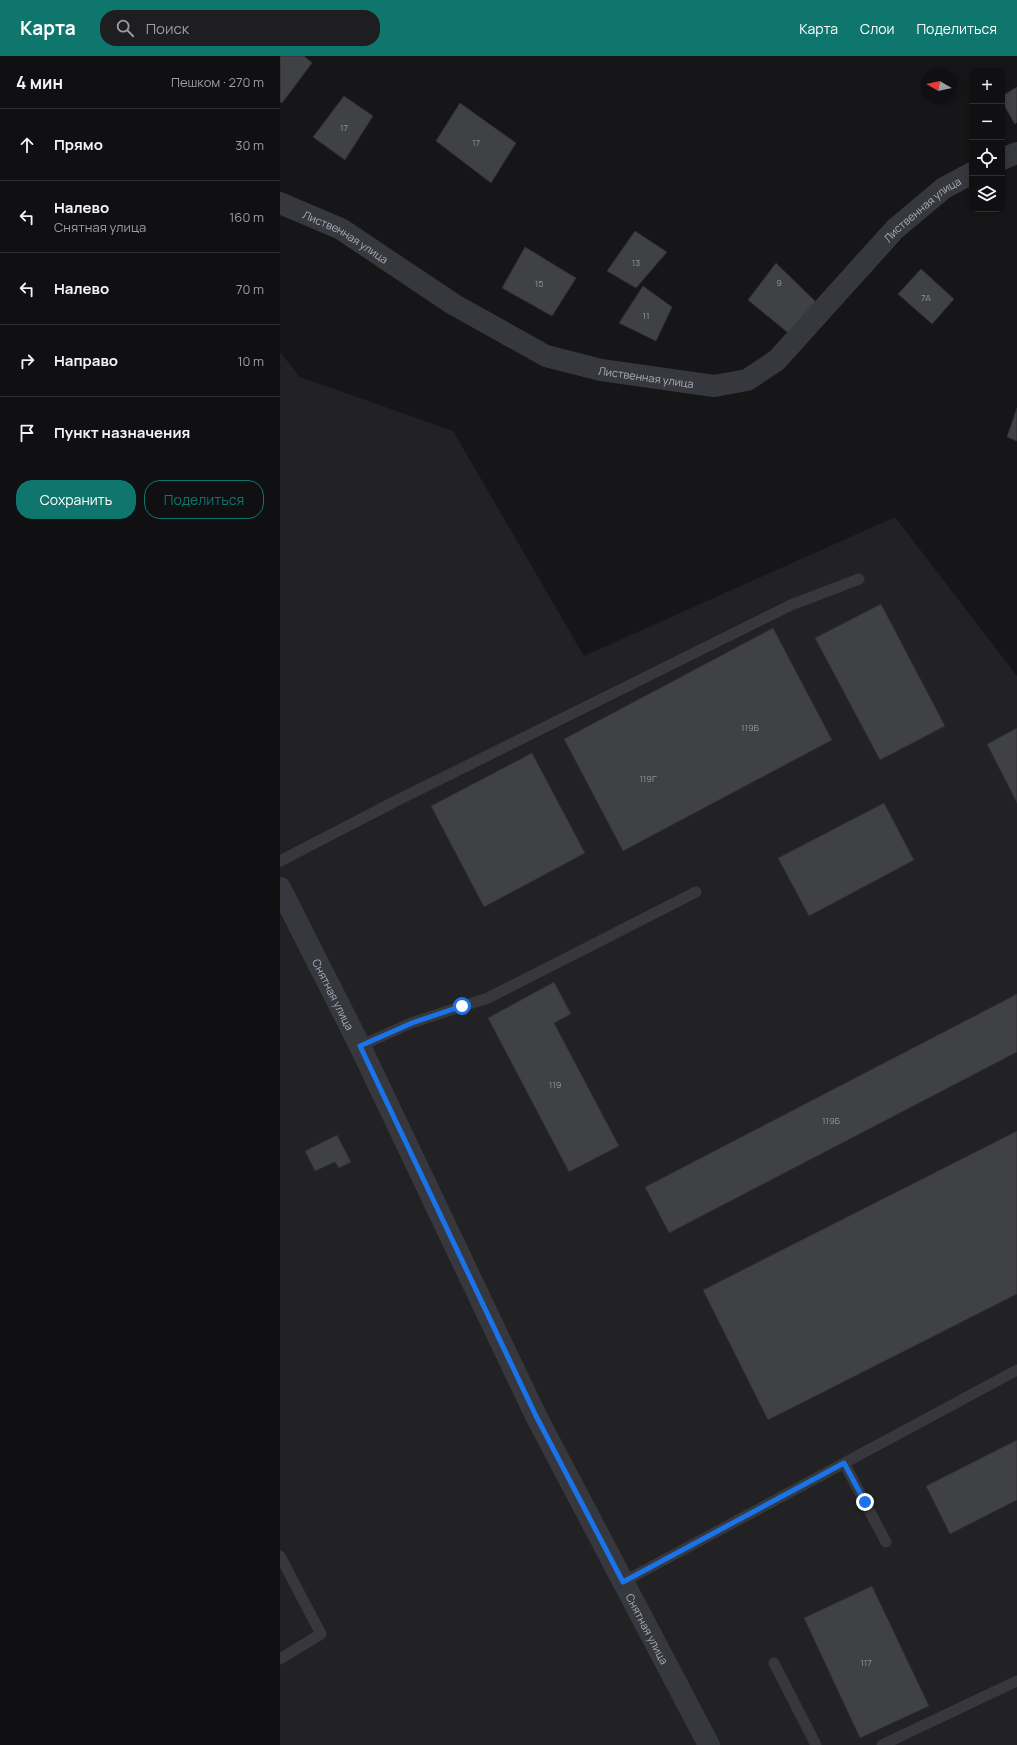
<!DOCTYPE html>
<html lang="ru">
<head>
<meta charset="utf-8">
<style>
  :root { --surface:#101012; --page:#1e1e20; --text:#f1f3f6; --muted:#9c9d9f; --line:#303032; --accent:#0f766e }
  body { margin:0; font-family:Manrope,sans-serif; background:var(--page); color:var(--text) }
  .controls { position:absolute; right:12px; top:12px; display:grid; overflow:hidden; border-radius:8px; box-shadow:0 2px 6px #0003 }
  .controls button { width:36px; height:36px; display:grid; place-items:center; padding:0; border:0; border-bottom:1px solid var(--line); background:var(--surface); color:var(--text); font:20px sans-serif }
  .compass { position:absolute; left:641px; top:12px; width:36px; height:36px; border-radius:50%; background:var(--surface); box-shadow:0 2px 6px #0003; rotate:279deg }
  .stop { position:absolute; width:12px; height:12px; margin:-9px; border:3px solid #1a73e8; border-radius:50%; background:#fff }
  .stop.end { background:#1a73e8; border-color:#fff; box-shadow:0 1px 4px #0008 }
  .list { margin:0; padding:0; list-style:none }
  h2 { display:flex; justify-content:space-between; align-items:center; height:52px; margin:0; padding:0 16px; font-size:17px }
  h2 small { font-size:13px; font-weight:400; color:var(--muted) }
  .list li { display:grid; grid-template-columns:26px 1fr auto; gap:12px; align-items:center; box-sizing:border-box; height:72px; padding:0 16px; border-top:1px solid var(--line) }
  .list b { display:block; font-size:15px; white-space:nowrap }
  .list p { margin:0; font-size:13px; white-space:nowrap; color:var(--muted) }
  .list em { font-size:13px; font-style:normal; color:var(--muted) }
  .actions { display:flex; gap:8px; padding:12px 16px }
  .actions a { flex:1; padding:9px 0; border:1px solid var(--accent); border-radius:16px; text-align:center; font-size:14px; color:var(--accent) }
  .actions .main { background:var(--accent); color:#fff }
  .icon { flex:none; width:22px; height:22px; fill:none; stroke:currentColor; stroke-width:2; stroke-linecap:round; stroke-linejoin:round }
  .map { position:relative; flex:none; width:737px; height:1689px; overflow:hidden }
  header { display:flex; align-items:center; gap:24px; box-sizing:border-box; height:56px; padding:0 20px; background:var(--accent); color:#fff }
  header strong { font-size:19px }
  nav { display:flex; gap:22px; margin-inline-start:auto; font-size:14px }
  .search { width:280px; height:36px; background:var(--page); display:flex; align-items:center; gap:10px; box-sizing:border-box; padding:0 14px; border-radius:16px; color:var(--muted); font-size:15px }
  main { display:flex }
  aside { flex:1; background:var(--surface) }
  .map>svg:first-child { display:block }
  .built { fill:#222225 }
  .building { fill:#404145; stroke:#303034 }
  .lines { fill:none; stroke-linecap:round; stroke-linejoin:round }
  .lane { stroke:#37383d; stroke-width:11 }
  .street { stroke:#37383d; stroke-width:22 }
  .route { stroke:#1a73e8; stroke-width:5 }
  .labels { text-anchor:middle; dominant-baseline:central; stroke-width:4; stroke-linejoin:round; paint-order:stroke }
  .number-label { font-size:9px; fill:#8e929b }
  .street-label { font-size:11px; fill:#a8adb8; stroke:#111113 }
</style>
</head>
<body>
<header>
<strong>Карта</strong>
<div class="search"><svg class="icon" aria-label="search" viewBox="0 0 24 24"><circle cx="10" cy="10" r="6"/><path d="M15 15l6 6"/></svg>Поиск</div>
<nav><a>Карта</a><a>Слои</a><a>Поделиться</a></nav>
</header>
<main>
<aside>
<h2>4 мин<small>Пешком · 270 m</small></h2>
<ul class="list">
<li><svg class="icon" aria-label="ahead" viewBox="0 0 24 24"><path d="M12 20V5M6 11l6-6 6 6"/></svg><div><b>Прямо</b></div><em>30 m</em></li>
<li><svg class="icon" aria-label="left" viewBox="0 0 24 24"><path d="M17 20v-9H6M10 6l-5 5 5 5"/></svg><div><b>Налево</b><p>Снятная улица</p></div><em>160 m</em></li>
<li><svg class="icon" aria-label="left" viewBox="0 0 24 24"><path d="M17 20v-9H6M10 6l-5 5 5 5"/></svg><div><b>Налево</b></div><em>70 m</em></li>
<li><svg class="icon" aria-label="right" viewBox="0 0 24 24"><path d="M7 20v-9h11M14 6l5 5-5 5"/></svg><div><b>Направо</b></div><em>10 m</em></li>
<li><svg class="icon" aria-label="arrive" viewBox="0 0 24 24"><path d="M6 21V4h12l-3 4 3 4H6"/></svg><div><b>Пункт назначения</b></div></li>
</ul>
<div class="actions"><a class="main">Сохранить</a><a>Поделиться</a></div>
</aside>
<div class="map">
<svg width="737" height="1689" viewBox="0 0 737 1689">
  <rect width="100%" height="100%" fill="#161618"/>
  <path class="built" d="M0,296L20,321L173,375L304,600L615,461L737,620V1689H0Z"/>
  <path class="building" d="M0,0H24L32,7L2,47L0,46Z
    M737,31V66L735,68L722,46V40Z
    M64,40L93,60L65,104L33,81Z
    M180,47L236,87L211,127L156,85Z
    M355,175L387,196L356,232L327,215Z
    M245,191L296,222L272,260L222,232Z
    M496,207L538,248L512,280L468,244Z
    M641,213L674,243L652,268L618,238Z
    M363,230L392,251L376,285L339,267Z
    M737,352V385L727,381Z
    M601,548L665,670L600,704L535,582Z
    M493,572L552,684L343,795L284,683Z
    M737,672V747L707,688Z
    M252,697L305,797L204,851L151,750Z
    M604,747L634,804L529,860L498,802Z
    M274,926L291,958L274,967L339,1090L289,1116L208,962Z
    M737,938V996L389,1177L365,1131Z
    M737,1075V1238L488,1364L423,1234Z
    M57,1079L71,1106L59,1112L55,1106L35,1115L25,1095Z
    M737,1384V1444L670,1478L646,1430Z
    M592,1530L649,1650L580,1682L524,1562Z"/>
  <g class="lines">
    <path class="lane" d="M0,805L116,745L511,549L579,523
      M80,990L131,967L208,942L416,836
      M564,1407L606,1486
      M0,1500L41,1578L0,1603
      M343,1526L737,1314
      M494,1607L536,1689
      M602,1689L737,1625"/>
    <g class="street">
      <path d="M722,103L737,97"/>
      <path id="s1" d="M0,147L61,173L173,248L266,300L321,314L434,330L467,324L497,304L615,173L664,132L692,117"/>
      <path id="s2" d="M0,832L80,990L256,1360L429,1689"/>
    </g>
  </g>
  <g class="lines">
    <path class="route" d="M182,950L132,967L80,990L256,1360L343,1526L564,1407L585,1446"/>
  </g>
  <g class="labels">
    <g class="number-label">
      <text x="64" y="71">17</text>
      <text x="196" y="86">17</text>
      <text x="356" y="206">13</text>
      <text x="499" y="226">9</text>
      <text x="259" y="227">15</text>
      <text x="646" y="241">7А</text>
      <text x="366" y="259">11</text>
      <text x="470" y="671">119Б</text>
      <text x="368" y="722">119Г</text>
      <text x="275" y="1028">119</text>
      <text x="551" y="1064">119Б</text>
      <text x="586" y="1606">117</text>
    </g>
    <g class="street-label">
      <text stroke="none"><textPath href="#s1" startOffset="758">Лиственная улица</textPath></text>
      <text stroke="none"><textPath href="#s1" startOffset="74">Лиственная улица</textPath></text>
      <text stroke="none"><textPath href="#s1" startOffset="410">Лиственная улица</textPath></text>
      <text stroke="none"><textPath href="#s2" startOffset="119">Снятная улица</textPath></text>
      <text stroke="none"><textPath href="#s2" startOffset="827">Снятная улица</textPath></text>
    </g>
  </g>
</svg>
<div class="controls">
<button>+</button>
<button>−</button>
<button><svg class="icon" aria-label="locate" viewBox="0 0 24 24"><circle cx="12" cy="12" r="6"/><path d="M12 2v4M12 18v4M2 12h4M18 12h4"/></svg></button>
<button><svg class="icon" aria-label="layers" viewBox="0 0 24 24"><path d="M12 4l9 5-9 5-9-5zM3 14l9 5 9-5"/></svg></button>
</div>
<svg class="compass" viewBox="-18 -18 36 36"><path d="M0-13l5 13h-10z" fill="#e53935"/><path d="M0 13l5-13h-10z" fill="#9c9d9f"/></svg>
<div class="stop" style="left:182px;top:950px"></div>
<div class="stop end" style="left:585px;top:1446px"></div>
</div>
</main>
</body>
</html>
